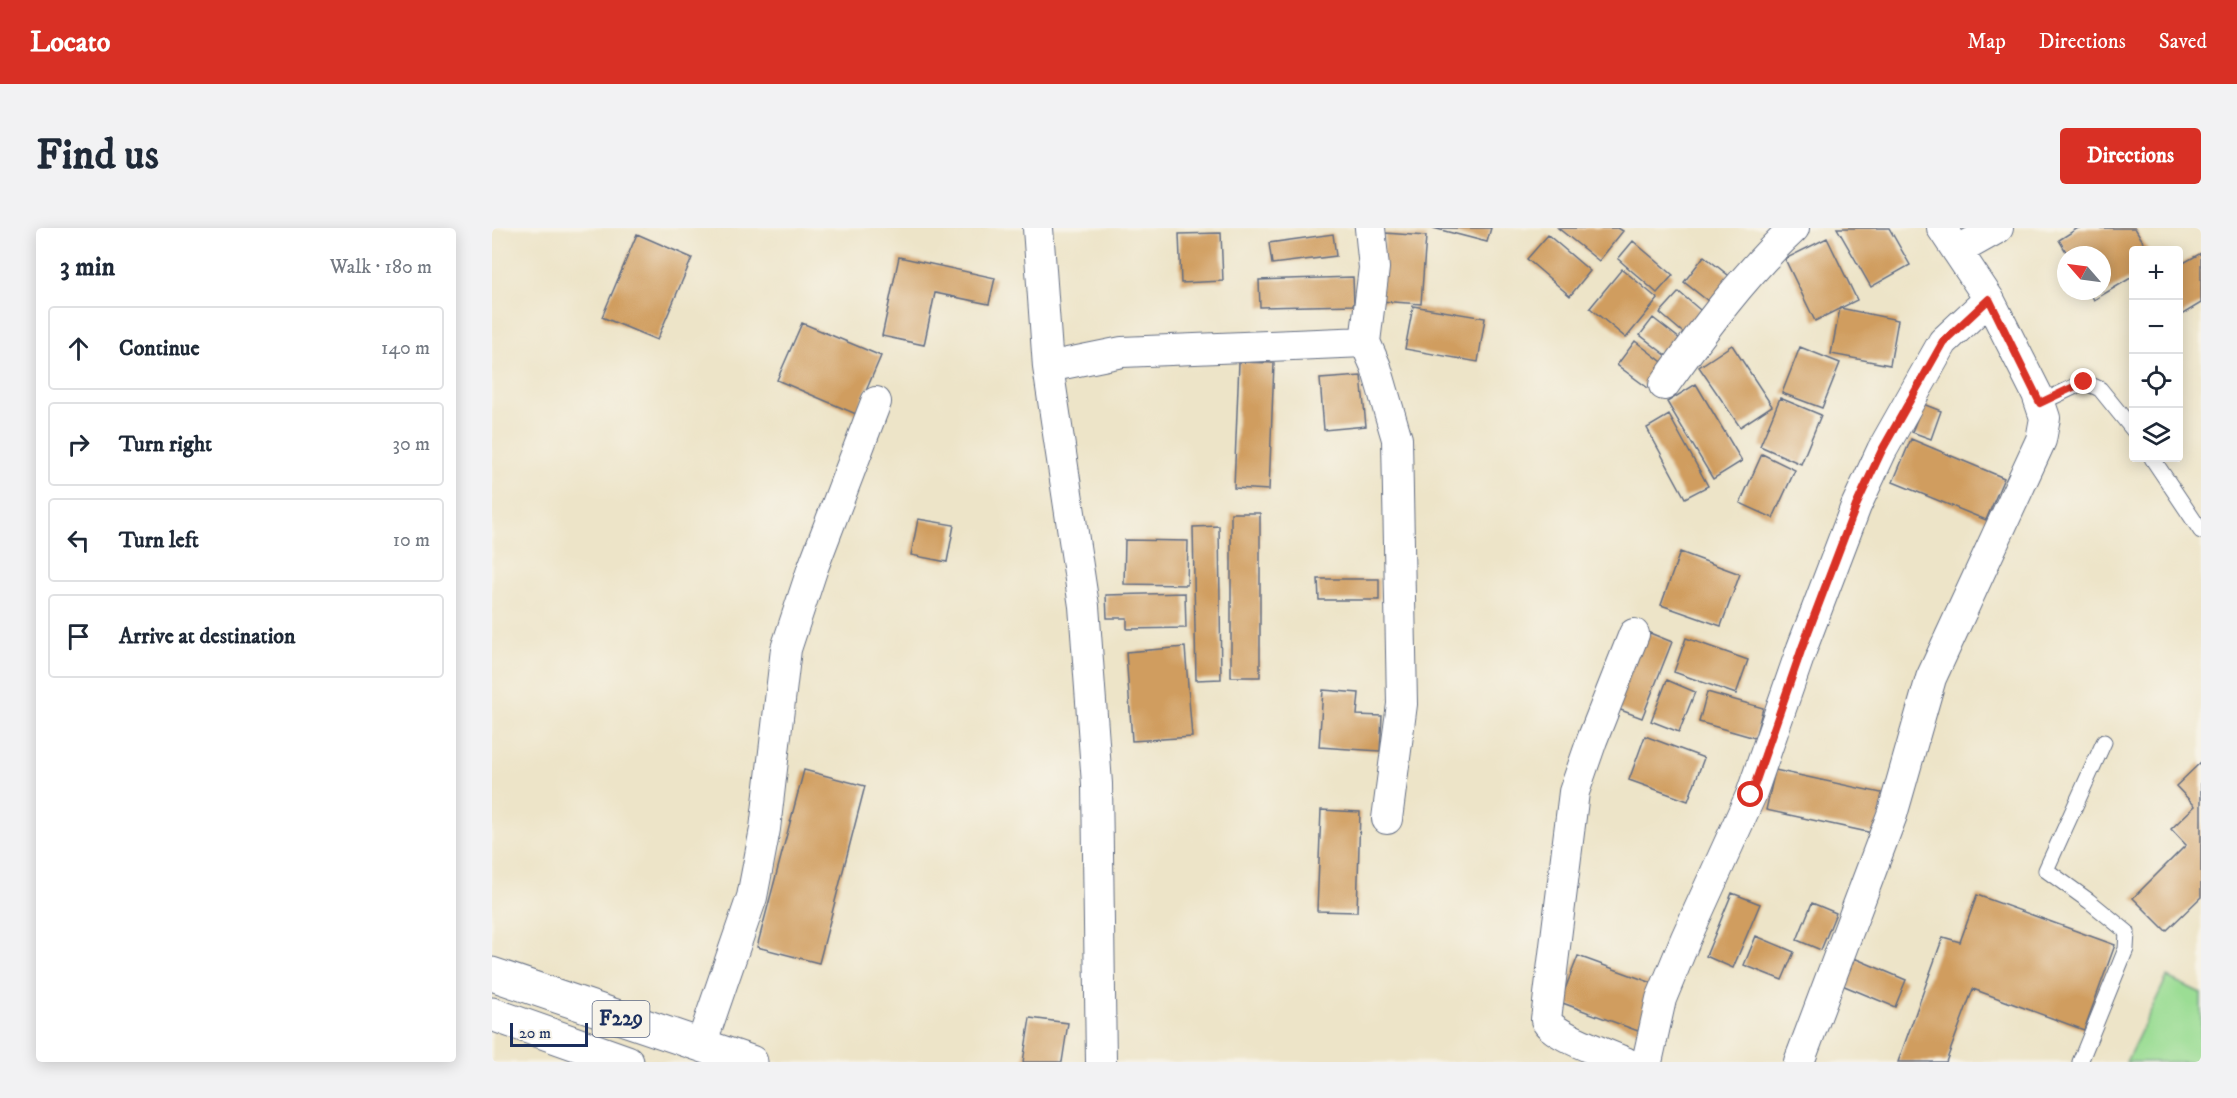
<!DOCTYPE html>
<html lang="en">
<head>
<meta charset="utf-8">
<style>
  :root { --surface:#fff; --page:#f2f2f3; --text:#1f2937; --muted:#747a83; --line:#e0e1e3; --accent:#d93025 }
  body { margin:0; font-family:"IM FELL DW Pica",serif; background:var(--page); color:var(--text) }
  .controls { position:absolute; right:18px; top:18px; display:grid; overflow:hidden; border-radius:6px; box-shadow:0 3px 15px #0003 }
  .controls button { width:54px; height:54px; display:grid; place-items:center; padding:0; border:0; border-bottom:2px solid var(--line); background:var(--surface); color:var(--text); font:30px sans-serif }
  .compass { position:absolute; left:1565px; top:18px; width:54px; height:54px; border-radius:50%; background:var(--surface); box-shadow:0 3px 15px #0003; rotate:298deg }
  .scale { position:absolute; left:18px; bottom:15px; width:78px; box-sizing:border-box; padding-left:6px; border:3px solid #1b2f5e; border-top:0; font-size:16px; line-height:21px; white-space:nowrap; color:#1b2f5e; -webkit-text-stroke:4px #f7f3e8; paint-order:stroke }
  .stop { position:absolute; width:18px; height:18px; margin:-14px; border:4px solid #d93025; border-radius:50%; background:#fff }
  .stop.end { background:#d93025; border-color:#fff; box-shadow:0 2px 6px #0008 }
  .list { margin:0; padding:0; list-style:none }
  h2 { display:flex; justify-content:space-between; align-items:center; height:78px; margin:0; padding:0 24px; font-size:26px }
  h2 small { font-size:20px; font-weight:400; color:var(--muted) }
  .list li { display:grid; grid-template-columns:39px 1fr auto; gap:18px; align-items:center; box-sizing:border-box; height:84px; margin:0 12px 12px; padding:0 12px; border:2px solid var(--line); border-radius:6px }
  .list b { display:block; font-size:22px; white-space:nowrap }
  .list em { font-size:20px; font-style:normal; color:var(--muted) }
  .icon { flex:none; width:33px; height:33px; fill:none; stroke:currentColor; stroke-width:2; stroke-linecap:round; stroke-linejoin:round }
  .map { position:relative; flex:none; width:1709px; height:834px; overflow:hidden; border-radius:6px }
  header { display:flex; align-items:center; gap:36px; box-sizing:border-box; height:84px; padding:0 30px; background:var(--accent); color:#fff }
  header strong { font-size:28px }
  nav { display:flex; gap:33px; margin-inline-start:auto; font-size:21px }
  .intro { display:flex; align-items:center; justify-content:space-between; box-sizing:border-box; height:144px; padding:0 36px }
  h1 { margin:0; font-size:42px }
  .button { padding:15px 27px; border-radius:6px; background:var(--accent); color:#fff; font-size:21px; font-weight:700 }
  main { display:flex; gap:36px; padding:0 36px }
  aside { flex:1; background:var(--surface); border-radius:6px; box-shadow:0 3px 15px #0003 }
  .map>svg:first-child { display:block }
  .green { fill:#9bdd94; stroke:#5b8679; stroke-width:1.5 }
  .building { fill:#d09d5e }
  .lines { fill:none; stroke-linecap:round; stroke-linejoin:round }
  .lane-casing { stroke:#646e83; stroke-width:17 }
  .street-casing { stroke:#646e83; stroke-width:32 }
  .primary-casing { stroke:#646e83; stroke-width:35 }
  .lane { stroke:#fff; stroke-width:15 }
  .street { stroke:#fff; stroke-width:30 }
  .primary { stroke:#fff; stroke-width:33 }
  .route { stroke:#d93025; stroke-width:8 }
  .labels { text-anchor:middle; dominant-baseline:central; stroke-width:4.5; stroke-linejoin:round; paint-order:stroke }
  .shield { fill:#f7f3e8; stroke:#5d6a87; stroke-width:1.5 }
  .shield-label { font-size:21px; font-weight:bold; fill:#1b2f5e }
</style>
</head>
<body>
<header>
<strong>Locato</strong>
<nav><a>Map</a><a>Directions</a><a>Saved</a></nav>
</header>
<div class="intro"><h1>Find us</h1><a class="button">Directions</a></div>
<main>
<aside>
<h2>3 min<small>Walk · 180 m</small></h2>
<ul class="list">
<li><svg class="icon" aria-label="ahead" viewBox="0 0 24 24"><path d="M12 20V5M6 11l6-6 6 6"/></svg><div><b>Continue</b></div><em>140 m</em></li>
<li><svg class="icon" aria-label="right" viewBox="0 0 24 24"><path d="M7 20v-9h11M14 6l5 5-5 5"/></svg><div><b>Turn right</b></div><em>30 m</em></li>
<li><svg class="icon" aria-label="left" viewBox="0 0 24 24"><path d="M17 20v-9H6M10 6l-5 5 5 5"/></svg><div><b>Turn left</b></div><em>10 m</em></li>
<li><svg class="icon" aria-label="arrive" viewBox="0 0 24 24"><path d="M6 21V4h12l-3 4 3 4H6"/></svg><div><b>Arrive at destination</b></div></li>
</ul>
</aside>
<div class="map">
<svg width="1709" height="834" viewBox="0 0 1709 834">
  <rect width="100%" height="100%" fill="#f7f3e8"/>
  <filter id="ink" filterUnits="userSpaceOnUse"><feTurbulence type="fractalNoise" baseFrequency=".0167" numOctaves="2"/><feDisplacementMap in="SourceGraphic" scale="12" xChannelSelector="R" yChannelSelector="G"/><feConvolveMatrix kernelMatrix="1 2 1 2 8 2 1 2 1" color-interpolation-filters="sRGB"/></filter>
  <filter id="wash" filterUnits="userSpaceOnUse"><feTurbulence type="fractalNoise" baseFrequency=".008" numOctaves="4" result="noise"/><feDisplacementMap in="SourceGraphic" scale="24" xChannelSelector="R" yChannelSelector="G"/><feGaussianBlur stdDeviation="1.35" result="paint"/><feColorMatrix in="noise" values="0 0 0 0 0 0 0 0 0 0 0 0 0 0 0 0 0 1.4 0 .05"/><feComposite in="paint" operator="in"/></filter>
  <g filter="url(#wash)">
    <rect width="100%" height="100%" fill="#ede4c8"/>
    <path class="green" d="M1675,749L1709,765V834H1634Z"/>
    <g id="blocks">
      <path class="building" d="M941,0H999L995,14Z
        M1066,0H1126L1131,3L1107,33Z
        M1345,0H1397L1418,37L1379,59Z
        M1586,0H1643L1656,22H1642V48L1602,72L1597,63H1610V27H1576L1567,12Z
        M729,5L731,53L689,55L687,6Z
        M893,5L934,8L929,76L888,73Z
        M145,6L200,30L165,112L110,89Z
        M841,6L844,28L780,36L777,15Z
        M1056,7L1098,43L1078,68L1035,31Z
        M1335,10L1365,72L1323,93L1293,31Z
        M1141,13L1181,47L1165,65L1126,31Z
        M1709,25V75L1686,89V38Z
        M1212,28L1241,51L1221,77L1192,54Z
        M407,29L503,50L497,76L443,65L432,117L390,108Z
        M1130,41L1166,71L1134,110L1098,80Z
        M861,49L862,77L768,79L767,52Z
        M1187,64L1214,87L1196,109L1168,85Z
        M921,78L993,90L986,134L913,121Z
        M1348,80L1406,92L1398,137L1339,126Z
        M1161,90L1193,115L1180,132L1148,107Z
        M310,95L389,128L364,186L285,152Z
        M1143,113L1174,137L1156,160L1125,137Z
        M1240,117L1280,178L1248,199L1207,139Z
        M1308,119L1348,135L1330,180L1290,165Z
        M747,134L782,135L777,262L742,260Z
        M869,148L874,198L832,202L828,151Z
        M1204,156L1250,233L1221,251L1175,174Z
        M1288,170L1329,187L1309,236L1268,218Z
        M1431,176L1449,183L1439,211L1420,204Z
        M1177,187L1216,258L1193,270L1155,200Z
        M1419,211L1512,250L1494,292L1401,254Z
        M1270,226L1303,242L1281,290L1248,275Z
        M739,285H768V449H739Z
        M426,291L462,297L455,334L419,327Z
        M727,298L729,451L704,452L701,299Z
        M633,312L696,313L695,357L632,356Z
        M1188,324L1248,346L1229,398L1169,377Z
        M826,351H887V372H827Z
        M693,365L694,400L635,401V390H615L614,367Z
        M1148,401L1180,414L1150,490L1118,478Z
        M1194,410L1256,432L1244,466L1182,444Z
        M693,419L700,509L640,513L634,424Z
        M1175,452L1203,464L1187,504L1159,493Z
        M831,462L867,465L865,487L890,488L888,523L827,519Z
        M1215,464L1271,480L1263,510L1207,494Z
        M1153,508L1212,530L1196,573L1137,552Z
        M1709,534V669L1674,703L1641,670L1694,617L1679,601L1703,578L1684,558Z
        M312,542L373,558L327,735L265,719Z
        M1283,542L1394,566L1385,606L1274,582Z
        M829,582L868,584L865,684L825,683Z
        M1240,665L1268,676L1241,740L1214,728Z
        M1485,667L1623,717L1592,802L1481,761L1454,834H1406L1451,709L1468,714Z
        M1320,675L1344,685L1329,722L1305,712Z
        M1264,708L1302,724L1290,752L1252,737Z
        M1086,728L1163,756L1146,803L1068,774Z
        M1362,730L1414,752L1403,779L1350,757Z
        M538,790L576,795L570,834H531Z"/>
    </g>
  </g>
  <g filter="url(#ink)">
    <use href="#blocks" fill-opacity="0" stroke="#646e83" stroke-width="1.5"/>
    <g class="lines">
      <g class="lane-casing">
        <path id="lane" d="M1548,175L1592,154L1608,161L1642,203
          M1660,230L1709,303
          M1588,834L1634,721L1635,704L1597,673L1554,642L1612,514"/>
      </g>
      <g class="street-casing">
        <path id="street" d="M546,0L556,139L592,378L605,556L609,834
          M878,0L882,40L873,114L884,139L905,211L910,476L895,591
          M1465,23L1506,0
          M556,139L630,124L873,114
          M1172,157C1212,101 1252,47 1302,0
          M209,817L260,669L273,601L294,421L320,342L384,174
          M1133,834C1119,828 1058,806 1054,792C1054,789 1055,786 1055,783L1082,564L1100,512L1142,406
          M1155,834L1169,771L1194,710L1259,567L1310,420L1364,278L1390,222L1451,114L1497,71
          M1307,834L1400,587L1439,450L1549,212L1553,190L1545,166L1497,71L1450,0"/>
      </g>
      <g class="primary-casing">
        <path id="primary" d="M0,746L259,834
          M0,786L135,834"/>
      </g>
      <use href="#lane" class="lane"/>
      <use href="#street" class="street"/>
      <use href="#primary" class="primary"/>
    </g>
  </g>
  <g class="lines" filter="url(#ink)">
    <path class="route" d="M1259,567L1310,420L1364,278L1390,222L1451,114L1497,71L1548,175L1592,154"/>
  </g>
  <g class="labels">
    <rect class="shield" x="100.5" y="773" width="57" height="36" rx="4.5"/>
    <g class="shield-label">
      <text x="129" y="791">F229</text>
    </g>
  </g>
</svg>
<div class="controls">
<button>+</button>
<button>−</button>
<button><svg class="icon" aria-label="locate" viewBox="0 0 24 24"><circle cx="12" cy="12" r="6"/><path d="M12 2v4M12 18v4M2 12h4M18 12h4"/></svg></button>
<button><svg class="icon" aria-label="layers" viewBox="0 0 24 24"><path d="M12 4l9 5-9 5-9-5zM3 14l9 5 9-5"/></svg></button>
</div>
<svg class="compass" viewBox="-18 -18 36 36"><path d="M0-13l5 13h-10z" fill="#e53935"/><path d="M0 13l5-13h-10z" fill="#747a83"/></svg>
<div class="scale">20 m</div>
<div class="stop" style="left:1259px;top:567px"></div>
<div class="stop end" style="left:1592px;top:154px"></div>
</div>
</main>
</body>
</html>
